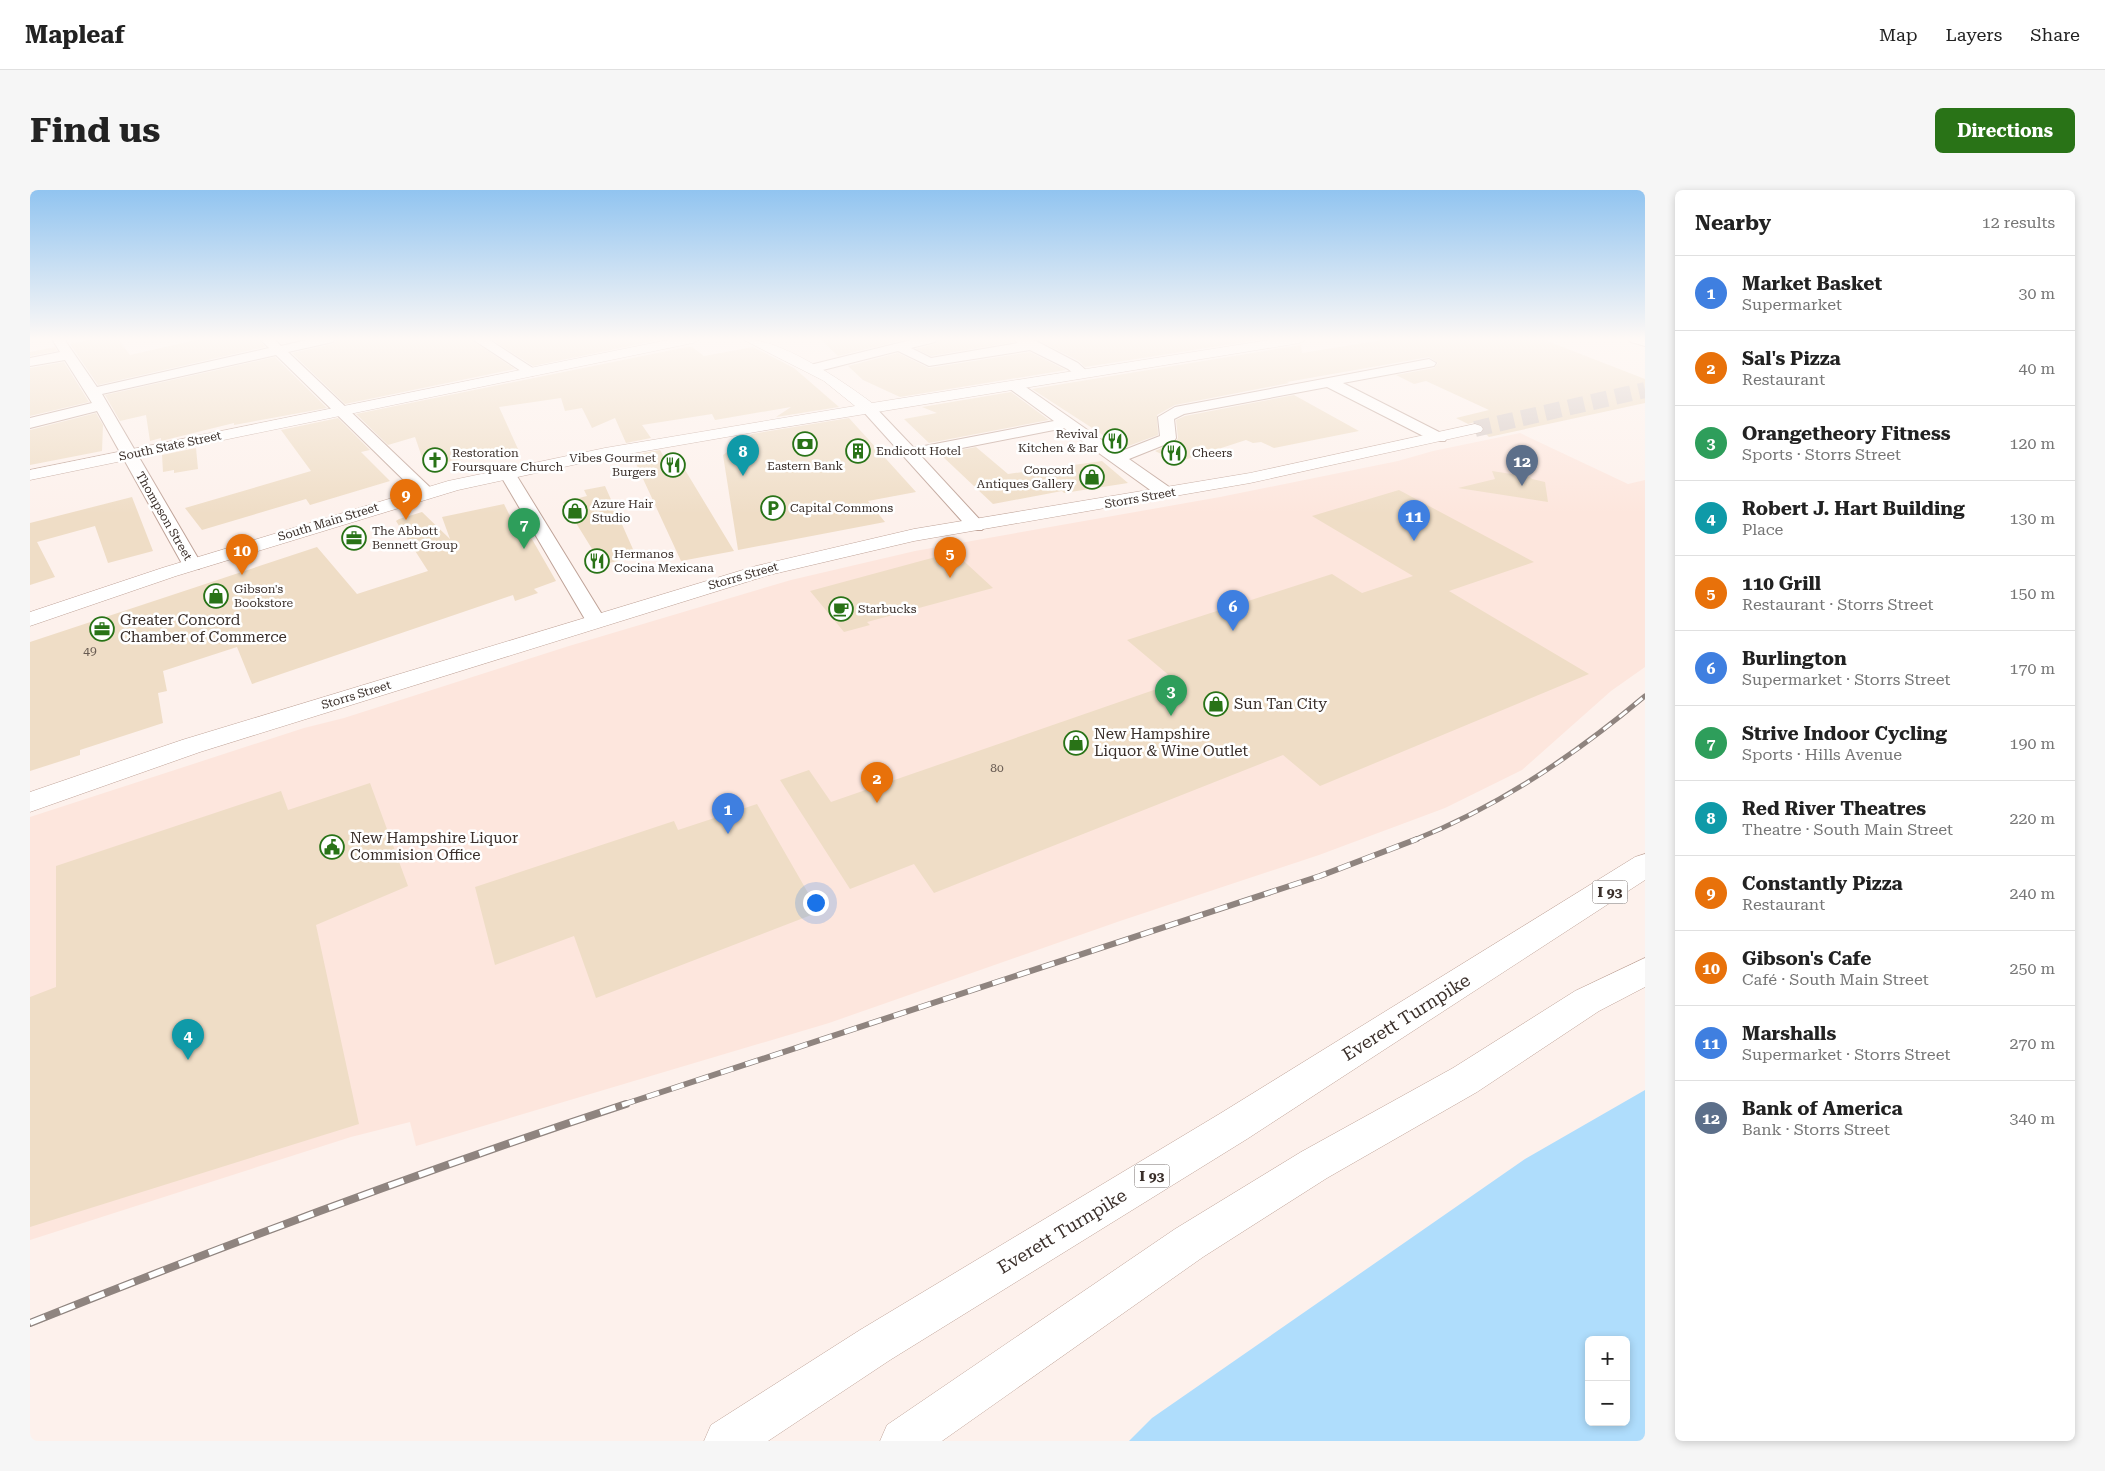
<!DOCTYPE html>
<html lang="en">
<head>
<meta charset="utf-8">
<style>
  :root { --surface:#fff; --page:#f6f6f6; --text:#222; --muted:#767676; --line:#e0e0e0; --accent:#297317 }
  body { margin:0; font-family:"Roboto Serif",serif; background:var(--page); color:var(--text) }
  .controls { position:absolute; right:15px; bottom:15px; display:grid; overflow:hidden; border-radius:8px; box-shadow:0 2px 8px #0003 }
  .controls button { width:45px; height:45px; display:grid; place-items:center; padding:0; border:0; border-bottom:1px solid var(--line); background:var(--surface); color:var(--text); font:25px sans-serif }
  .you { position:absolute; left:785px; top:712px; width:18px; height:18px; margin:-12px; border:4px solid #fff; border-radius:50%; background:#1a73e8; box-shadow:0 0 0 8px #1a73e833 }
  .badge { display:grid; place-items:center; width:32px; height:32px; border-radius:50%; background:var(--accent); color:#fff; font-size:16px; font-weight:700 }
  .pin { position:absolute; translate:-50% -41px; filter:drop-shadow(0 1px 2px #0008) }
  .pin::after { content:''; position:absolute; top:26px; width:18px; height:15px; background:inherit; clip-path:polygon(0 0,100% 0,50% 100%) }
  .list { margin:0; padding:0; list-style:none }
  h2 { display:flex; justify-content:space-between; align-items:center; height:65px; margin:0; padding:0 20px; font-size:21px }
  h2 small { font-size:16px; font-weight:400; color:var(--muted) }
  .list li { display:grid; grid-template-columns:32px 1fr auto; gap:15px; align-items:center; box-sizing:border-box; height:75px; padding:0 20px; border-top:1px solid var(--line) }
  .list b { display:block; font-size:19px; white-space:nowrap }
  .list p { margin:0; font-size:16px; white-space:nowrap; color:var(--muted) }
  .list em { font-size:16px; font-style:normal; color:var(--muted) }
  .map { position:relative; flex:none; width:1615px; height:1251px; overflow:hidden; border-radius:8px }
  header { display:flex; align-items:center; gap:30px; box-sizing:border-box; height:70px; padding:0 25px; background:var(--surface); border-bottom:1px solid var(--line) }
  header strong { font-size:24px }
  nav { display:flex; gap:28px; margin-inline-start:auto; font-size:18px }
  .intro { display:flex; align-items:center; justify-content:space-between; box-sizing:border-box; height:120px; padding:0 30px }
  h1 { margin:0; font-size:35px }
  .button { padding:12px 22px; border-radius:8px; background:var(--accent); color:#fff; font-size:18px; font-weight:700 }
  main { display:flex; gap:30px; padding:0 30px }
  aside { flex:1; background:var(--surface); border-radius:8px; box-shadow:0 2px 8px #0003 }
  .map>svg:first-child { display:block }
  .built { fill:#fde6dd }
  .water { fill:#afddfc; fill-rule:evenodd }
  .building { fill:#efddc6 }
  .lines { fill:none; stroke-linecap:round; stroke-linejoin:round }
  .secondary-tunnel { stroke:#d6cac5; stroke-width:16; stroke-dasharray:16 8; stroke-linecap:butt }
  .street-casing { stroke:#bfa398; stroke-width:2 }
  .secondary-casing { stroke:#bfa398; stroke-width:1 }
  .primary-casing { stroke:#bfa398; stroke-width:1 }
  .highway-casing { stroke:#bfa398; stroke-width:1 }
  .street { fill:#fff; fill-rule:evenodd }
  .secondary { fill:#fff; fill-rule:evenodd }
  .primary { fill:#fff; fill-rule:evenodd }
  .highway { fill:#fff; fill-rule:evenodd }
  .rail-far2-casing { stroke:#8f847f; stroke-width:5 }
  .rail-far1-casing { stroke:#8f847f; stroke-width:6 }
  .rail-casing { stroke:#8f847f; stroke-width:8 }
  .rail-far2 { stroke:#fff; stroke-width:3; stroke-dasharray:10; stroke-linecap:butt }
  .rail-far1 { stroke:#fff; stroke-width:4.5; stroke-dasharray:13; stroke-linecap:butt }
  .rail { stroke:#fff; stroke-width:5.5; stroke-dasharray:16; stroke-linecap:butt }
  .labels { text-anchor:middle; dominant-baseline:central; stroke-width:5; stroke-linejoin:round; paint-order:stroke }
  .far-poi-label { font-size:12px; fill:#3a2f2a; stroke:#fff; text-anchor:start }
  .far-street-label { font-size:12px; fill:#3a2f2a; stroke:#fff }
  .number-label { font-size:12px; fill:#675a51 }
  .shield { fill:#fff; stroke:#756d6a; stroke-width:1 }
  .shield-label { font-size:14px; font-weight:bold; fill:#3a2f2a }
  .poi-label { font-size:15px; fill:#3a2f2a; stroke:#fff; text-anchor:start }
  .near-street-label { font-size:18px; fill:#3a2f2a; stroke:#fff }
</style>
</head>
<body>
<header>
<strong>Mapleaf</strong>
<nav><a>Map</a><a>Layers</a><a>Share</a></nav>
</header>
<div class="intro"><h1>Find us</h1><a class="button">Directions</a></div>
<main>
<div class="map">
<svg width="1615" height="1251" viewBox="0 0 1615 1251">
  <rect width="100%" height="100%" fill="#fdf1ec"/>
  <path class="built" d="M1490,243L1598,294L1615,290V477L1581,501L1492,580L1415,618L1289,665L1090,731L799,833L386,956L380,932L321,947L0,1050V627L274,538L314,528L539,456L761,390L885,361L1190,307L1368,271L1403,261Z"/>
  <path class="water" d="M1615,900V1251H1099L1122,1228L1495,969ZM1559,1150H1596V1232H1559Z"/>
  <path class="building" d="M63,149H88L100,165L170,149H231V152L235,157L68,195L40,154Z
    M306,149H440L485,179L315,214L262,163L303,154Z
    M461,149H624V151L503,176Z
    M790,149H878L808,166Z
    M908,149H981L984,152L901,166L886,159L905,154Z
    M1005,149H1234L1055,177L1049,171Z
    M1359,149H1512L1615,189V213L1459,247L1454,242L1455,238L1452,234L1445,232L1438,234L1426,228L1459,220L1396,191L1384,194L1366,185L1404,178L1408,173L1399,167L1257,192L1259,193L1145,215L1127,225L1128,245L1093,258L1002,199L1271,155L1272,163Z
    M25,157L27,161L0,166V162Z
    M657,157H662L674,166L723,157L764,178L809,217L746,227L761,217L685,230L682,224L612,235L621,248L596,253L585,228L562,238L552,218L535,221L531,208L469,217L488,259L395,276L385,247L358,255L326,224Z
    M1000,162L1036,180L870,207L833,190L818,176L868,163L899,178Z
    M245,167L297,218L204,235V233L131,251V248L120,251L116,225L90,231L75,205Z
    M34,172L59,212L0,226V178Z
    M981,202L1019,230L899,253L874,229L907,223L892,217Z
    M1264,205L1329,241L1244,258L1231,252L1223,253L1216,250L1148,272L1125,261L1146,252L1148,248L1146,230L1155,226Z
    M66,223L73,235L72,261L0,275V240Z
    M308,228L340,260L331,262L360,291L280,315L276,309L172,340L155,318L281,281L251,240Z
    M819,228L886,302L838,311L855,332L708,360L693,265L722,244Z
    M946,257L978,284L1072,271L1098,293L1034,303L1032,301L963,314L910,264Z
    M166,258L168,279L144,283V280L133,282L132,265Z
    M630,260L637,272L649,270L704,361L651,371L602,265Z
    M1462,281L1500,287L1502,289L1515,292L1518,312L1428,298L1465,289Z
    M575,296L606,366L572,375L533,312L557,306L554,300Z
    M1369,300L1504,372L1419,401L1559,484L1290,596L1253,565L904,703L884,674L820,699L750,590L779,580L801,612L1147,492L1097,450L1302,384L1332,403L1383,386L1282,326Z
    M102,307L123,361L78,373L65,336L7,352L25,387L0,395V333Z
    M474,314L486,338L495,337L526,391L504,399L508,403L485,411L483,405L222,494L207,457L133,481L137,501L128,503L133,533L50,560V565L0,581V452L287,357L327,404L398,381L366,331L369,329L392,322L420,349L412,327Z
    M924,362L963,398L837,432L840,435L814,442L780,401Z
    M340,593L378,696L286,735L329,934L0,1037V807L26,797V676L251,601L258,620Z
    M727,614L789,722L566,808L544,746L465,775L445,697L644,631L648,640Z"/>
  <g class="lines">
    <path class="secondary-tunnel" d="M1445,239L1615,200"/>
    <g class="street-casing">
      <path id="street" d="M22,149H34L67,197L239,158L232,151L234,149H244L251,156L281,149H304L303,152L258,162L405,302L402,306H390L246,165L72,204L172,375L169,379H155L67,221L0,238V228L62,213L35,170L0,176V168L30,162Z
        M442,149H458L509,182L502,186L497,185Z
        M885,149H906L905,152L881,158L901,168L988,153L983,149H999L1008,152L1048,173L1060,184L1058,187H1048L1038,179L1000,160L899,176L868,161L781,183L774,179L776,176Z
        M1599,149H1615V156L1601,152Z
        M1399,169L1406,173L1404,176L1313,193L1415,245L1417,248L1415,251H1403L1297,197L1154,224L1144,229L1146,248L1144,251L1099,269L1142,299L1145,303L1142,307H1130L1034,238L891,266L952,332L955,336L952,340H940L831,219L839,214L844,216L884,258L1024,231L980,199L978,196L980,193H990L1089,262L1130,246L1128,227L1145,217Z
        M477,278L483,279L485,283L576,431L573,435L566,437L559,435L556,431L469,283L471,279Z"/>
    </g>
    <g class="secondary-casing">
      <path id="secondary" d="M643,149H670L663,153L0,290V280Z
        M1445,234L1451,236L1453,239L1451,242L1220,293L884,351L739,385L170,562L0,622V602L152,550L726,376L884,339L1220,283Z"/>
    </g>
    <g class="primary-casing">
      <path id="primary" d="M712,149C750,148 811,190 842,213L1245,149H1277L1270,153L731,241L575,268L428,300L146,386L0,436V422L132,378L418,291L575,258L825,216L794,191Z"/>
    </g>
    <g class="highway-casing">
      <path id="highway" d="M1615,664V690L1217,949L860,1170L738,1251H674L681,1235L830,1140L1191,923L1605,667Z
        M1615,768V797L1569,821L1447,902L1297,988L1173,1067L912,1251H850L857,1235L1145,1039L1271,962L1423,878L1545,801Z"/>
    </g>
    <use href="#street" class="street"/>
    <use href="#secondary" class="secondary"/>
    <use href="#primary" class="primary"/>
    <use href="#highway" class="highway"/>
    <g class="rail-far2-casing">
      <path id="rail-far2" d="M1384,650C1470,616 1545,565 1615,506"/>
    </g>
    <g class="rail-far1-casing">
      <path id="rail-far1" d="M592,915L1290,686L1387,649"/>
    </g>
    <g class="rail-casing">
      <path id="rail" d="M0,1133C197,1054 395,980 596,914"/>
    </g>
    <use href="#rail-far2" class="rail-far2"/>
    <use href="#rail-far1" class="rail-far1"/>
    <use href="#rail" class="rail"/>
  </g>
  <linearGradient id="sky" x2="0" y2="1"><stop stop-color="#91c4f0"/><stop offset="0.46" stop-color="#fef9f6"/><stop offset="1" stop-color="#fef9f6" stop-opacity="0"/></linearGradient>
  <rect width="1615" height="324" fill="url(#sky)"/>
  <defs>
    <g id="restaurant-ring" transform="scale(1.25)"><circle r="9.5" fill="#fff" stroke="#297317" stroke-width="1.5"/><path d="M-5-6h1v4h1v-4h1v4h1v-4h1v5L-1.5 .5V6h-2V.5L-5-1ZM5-6V6H3V1.5H1.5Q1.5-4 5-6Z" fill="#297317"/></g>
    <g id="bank-ring" transform="scale(1.25)"><circle r="9.5" fill="#fff" stroke="#297317" stroke-width="1.5"/><path d="M-6-4H6V4H-6ZM0-2.3a2.3 2.3 0 1 0 0 4.6a2.3 2.3 0 1 0 0-4.6Z" fill="#297317"/></g>
    <g id="building-ring" transform="scale(1.25)"><circle r="9.5" fill="#fff" stroke="#297317" stroke-width="1.5"/><path d="M-4-6H4V6H1V3H-1V6H-4ZM-2.5-4.3h1.7v1.8h-1.7ZM.8-4.3h1.7v1.8H.8ZM-2.5-1h1.7V.8h-1.7ZM.8-1h1.7V.8H.8Z" fill="#297317"/></g>
    <g id="church-ring" transform="scale(1.25)"><circle r="9.5" fill="#fff" stroke="#297317" stroke-width="1.5"/><path d="M-1.2-6h2.4v3.5h3.3v2.4h-3.3V6h-2.4V-.1h-3.3v-2.4h3.3Z" fill="#297317"/></g>
    <g id="shop-ring" transform="scale(1.25)"><circle r="9.5" fill="#fff" stroke="#297317" stroke-width="1.5"/><path d="M-5-2.5h2.3a2.7 3.5 0 0 1 5.4 0H5L5.5 6h-11ZM-1.5-2.5h3a1.5 2.3 0 0 0-3 0Z" fill="#297317"/></g>
    <g id="parking-ring" transform="scale(1.25)"><circle r="9.5" fill="#fff" stroke="#297317" stroke-width="1.5"/><path d="M-3.5-5.5H1a3.5 3.5 0 0 1 0 7H-1V5.5H-3.5ZM-1-3.4V-.6H.8a1.4 1.4 0 0 0 0-2.8Z" fill="#297317"/></g>
    <g id="office-ring" transform="scale(1.25)"><circle r="9.5" fill="#fff" stroke="#297317" stroke-width="1.5"/><path d="M-6-3h4V-5.5h4V-3h4V5H-6ZM-1-4.5V-3h2v-1.5ZM-6 0V1H6V0Z" fill="#297317"/></g>
    <g id="cafe-ring" transform="scale(1.25)"><circle r="9.5" fill="#fff" stroke="#297317" stroke-width="1.5"/><path d="M-5.5-4.5H6V0H3Q3 3.5 0 3.5H-2.5Q-5.5 3.5-5.5 0ZM3-3.2v2h1.7v-2ZM-6 4.5H4V6H-6Z" fill="#297317"/></g>
    <g id="civic-ring" transform="scale(1.25)"><circle r="9.5" fill="#fff" stroke="#297317" stroke-width="1.5"/><path d="M-.6-6.5H3V-4.5H.6V-3L4-1V1h2V6H-6V1h2V-1L-.6-3ZM-1.2 2.5V6h2.4V2.5Z" fill="#297317"/></g>
  </defs>
  <g fill-rule="evenodd">
    <use href="#restaurant-ring" x="1085" y="251"/>
    <use href="#bank-ring" x="775" y="254"/>
    <use href="#building-ring" x="828" y="261"/>
    <use href="#restaurant-ring" x="1144" y="263"/>
    <use href="#church-ring" x="405" y="270"/>
    <use href="#restaurant-ring" x="643" y="275"/>
    <use href="#shop-ring" x="1062" y="287"/>
    <use href="#parking-ring" x="743" y="318"/>
    <use href="#shop-ring" x="545" y="321"/>
    <use href="#office-ring" x="324" y="348"/>
    <use href="#restaurant-ring" x="567" y="371"/>
    <use href="#shop-ring" x="186" y="406"/>
    <use href="#cafe-ring" x="811" y="419"/>
    <use href="#office-ring" x="72" y="439"/>
    <use href="#shop-ring" x="1186" y="514"/>
    <use href="#shop-ring" x="1046" y="553"/>
    <use href="#civic-ring" x="302" y="657"/>
  </g>
  <g class="labels">
    <g class="far-poi-label">
      <text x="1068" y="244" text-anchor="end">Revival<tspan x="1068" dy="14">Kitchen &amp; Bar</tspan></text>
      <text x="846" y="261">Endicott Hotel</text>
      <text x="422" y="263">Restoration<tspan x="422" dy="14">Foursquare Church</tspan></text>
      <text x="1162" y="263">Cheers</text>
      <text x="626" y="268" text-anchor="end">Vibes Gourmet<tspan x="626" dy="14">Burgers</tspan></text>
      <text x="775" y="276" text-anchor="middle">Eastern Bank</text>
      <text x="1044" y="280" text-anchor="end">Concord<tspan x="1044" dy="14">Antiques Gallery</tspan></text>
      <text x="562" y="314">Azure Hair<tspan x="562" dy="14">Studio</tspan></text>
      <text x="760" y="318">Capital Commons</text>
      <text x="342" y="341">The Abbott<tspan x="342" dy="14">Bennett Group</tspan></text>
      <text x="584" y="364">Hermanos<tspan x="584" dy="14">Cocina Mexicana</tspan></text>
      <text x="204" y="399">Gibson's<tspan x="204" dy="14">Bookstore</tspan></text>
      <text x="828" y="419">Starbucks</text>
    </g>
    <g class="far-street-label">
      <text transform="translate(140 256) rotate(-12)">South State Street</text>
      <text transform="translate(1110 308) rotate(-10)">Storrs Street</text>
      <text transform="translate(134 326) rotate(60)">Thompson Street</text>
      <text transform="translate(298 332) rotate(-17)">South Main Street</text>
      <text transform="translate(713 386) rotate(-16)">Storrs Street</text>
      <text transform="translate(326 505) rotate(-17)">Storrs Street</text>
    </g>
    <g class="number-label">
      <text x="60" y="461">49</text>
      <text x="967" y="578">80</text>
    </g>
    <g class="shield">
      <rect x="1562.5" y="690.5" width="35" height="23" rx="4"/>
      <rect x="1104.5" y="974.5" width="35" height="23" rx="4"/>
    </g>
    <g class="shield-label">
      <text x="1580" y="702">I 93</text>
      <text x="1122" y="986">I 93</text>
    </g>
    <g class="poi-label">
      <text x="90" y="430">Greater Concord<tspan x="90" dy="17">Chamber of Commerce</tspan></text>
      <text x="1204" y="514">Sun Tan City</text>
      <text x="1064" y="544">New Hampshire<tspan x="1064" dy="17">Liquor &amp; Wine Outlet</tspan></text>
      <text x="320" y="648">New Hampshire Liquor<tspan x="320" dy="17">Commision Office</tspan></text>
    </g>
    <g class="near-street-label">
      <text transform="translate(1376 827) rotate(-32)">Everett Turnpike</text>
      <text transform="translate(1032 1041) rotate(-31)">Everett Turnpike</text>
    </g>
  </g>
</svg>
<div class="controls">
<button>+</button>
<button>−</button>
</div>
<div class="you"></div>
<div class="pin badge" style="left:698px;top:644px;background:#3f7fe0">1</div>
<div class="pin badge" style="left:847px;top:613px;background:#e8710a">2</div>
<div class="pin badge" style="left:1141px;top:526px;background:#2e9e5b">3</div>
<div class="pin badge" style="left:158px;top:870px;background:#0f9aa8">4</div>
<div class="pin badge" style="left:920px;top:388px;background:#e8710a">5</div>
<div class="pin badge" style="left:1203px;top:441px;background:#3f7fe0">6</div>
<div class="pin badge" style="left:494px;top:359px;background:#2e9e5b">7</div>
<div class="pin badge" style="left:713px;top:286px;background:#0f9aa8">8</div>
<div class="pin badge" style="left:376px;top:330px;background:#e8710a">9</div>
<div class="pin badge" style="left:212px;top:385px;background:#e8710a">10</div>
<div class="pin badge" style="left:1384px;top:351px;background:#3f7fe0">11</div>
<div class="pin badge" style="left:1492px;top:296px;background:#5c6f8a">12</div>
</div>
<aside>
<h2>Nearby<small>12 results</small></h2>
<ul class="list">
<li><span class="badge" style="background:#3f7fe0">1</span><div><b>Market Basket</b><p>Supermarket</p></div><em>30 m</em></li>
<li><span class="badge" style="background:#e8710a">2</span><div><b>Sal's Pizza</b><p>Restaurant</p></div><em>40 m</em></li>
<li><span class="badge" style="background:#2e9e5b">3</span><div><b>Orangetheory Fitness</b><p>Sports · Storrs Street</p></div><em>120 m</em></li>
<li><span class="badge" style="background:#0f9aa8">4</span><div><b>Robert J. Hart Building</b><p>Place</p></div><em>130 m</em></li>
<li><span class="badge" style="background:#e8710a">5</span><div><b>110 Grill</b><p>Restaurant · Storrs Street</p></div><em>150 m</em></li>
<li><span class="badge" style="background:#3f7fe0">6</span><div><b>Burlington</b><p>Supermarket · Storrs Street</p></div><em>170 m</em></li>
<li><span class="badge" style="background:#2e9e5b">7</span><div><b>Strive Indoor Cycling</b><p>Sports · Hills Avenue</p></div><em>190 m</em></li>
<li><span class="badge" style="background:#0f9aa8">8</span><div><b>Red River Theatres</b><p>Theatre · South Main Street</p></div><em>220 m</em></li>
<li><span class="badge" style="background:#e8710a">9</span><div><b>Constantly Pizza</b><p>Restaurant</p></div><em>240 m</em></li>
<li><span class="badge" style="background:#e8710a">10</span><div><b>Gibson's Cafe</b><p>Café · South Main Street</p></div><em>250 m</em></li>
<li><span class="badge" style="background:#3f7fe0">11</span><div><b>Marshalls</b><p>Supermarket · Storrs Street</p></div><em>270 m</em></li>
<li><span class="badge" style="background:#5c6f8a">12</span><div><b>Bank of America</b><p>Bank · Storrs Street</p></div><em>340 m</em></li>
</ul>
</aside>
</main>
</body>
</html>
